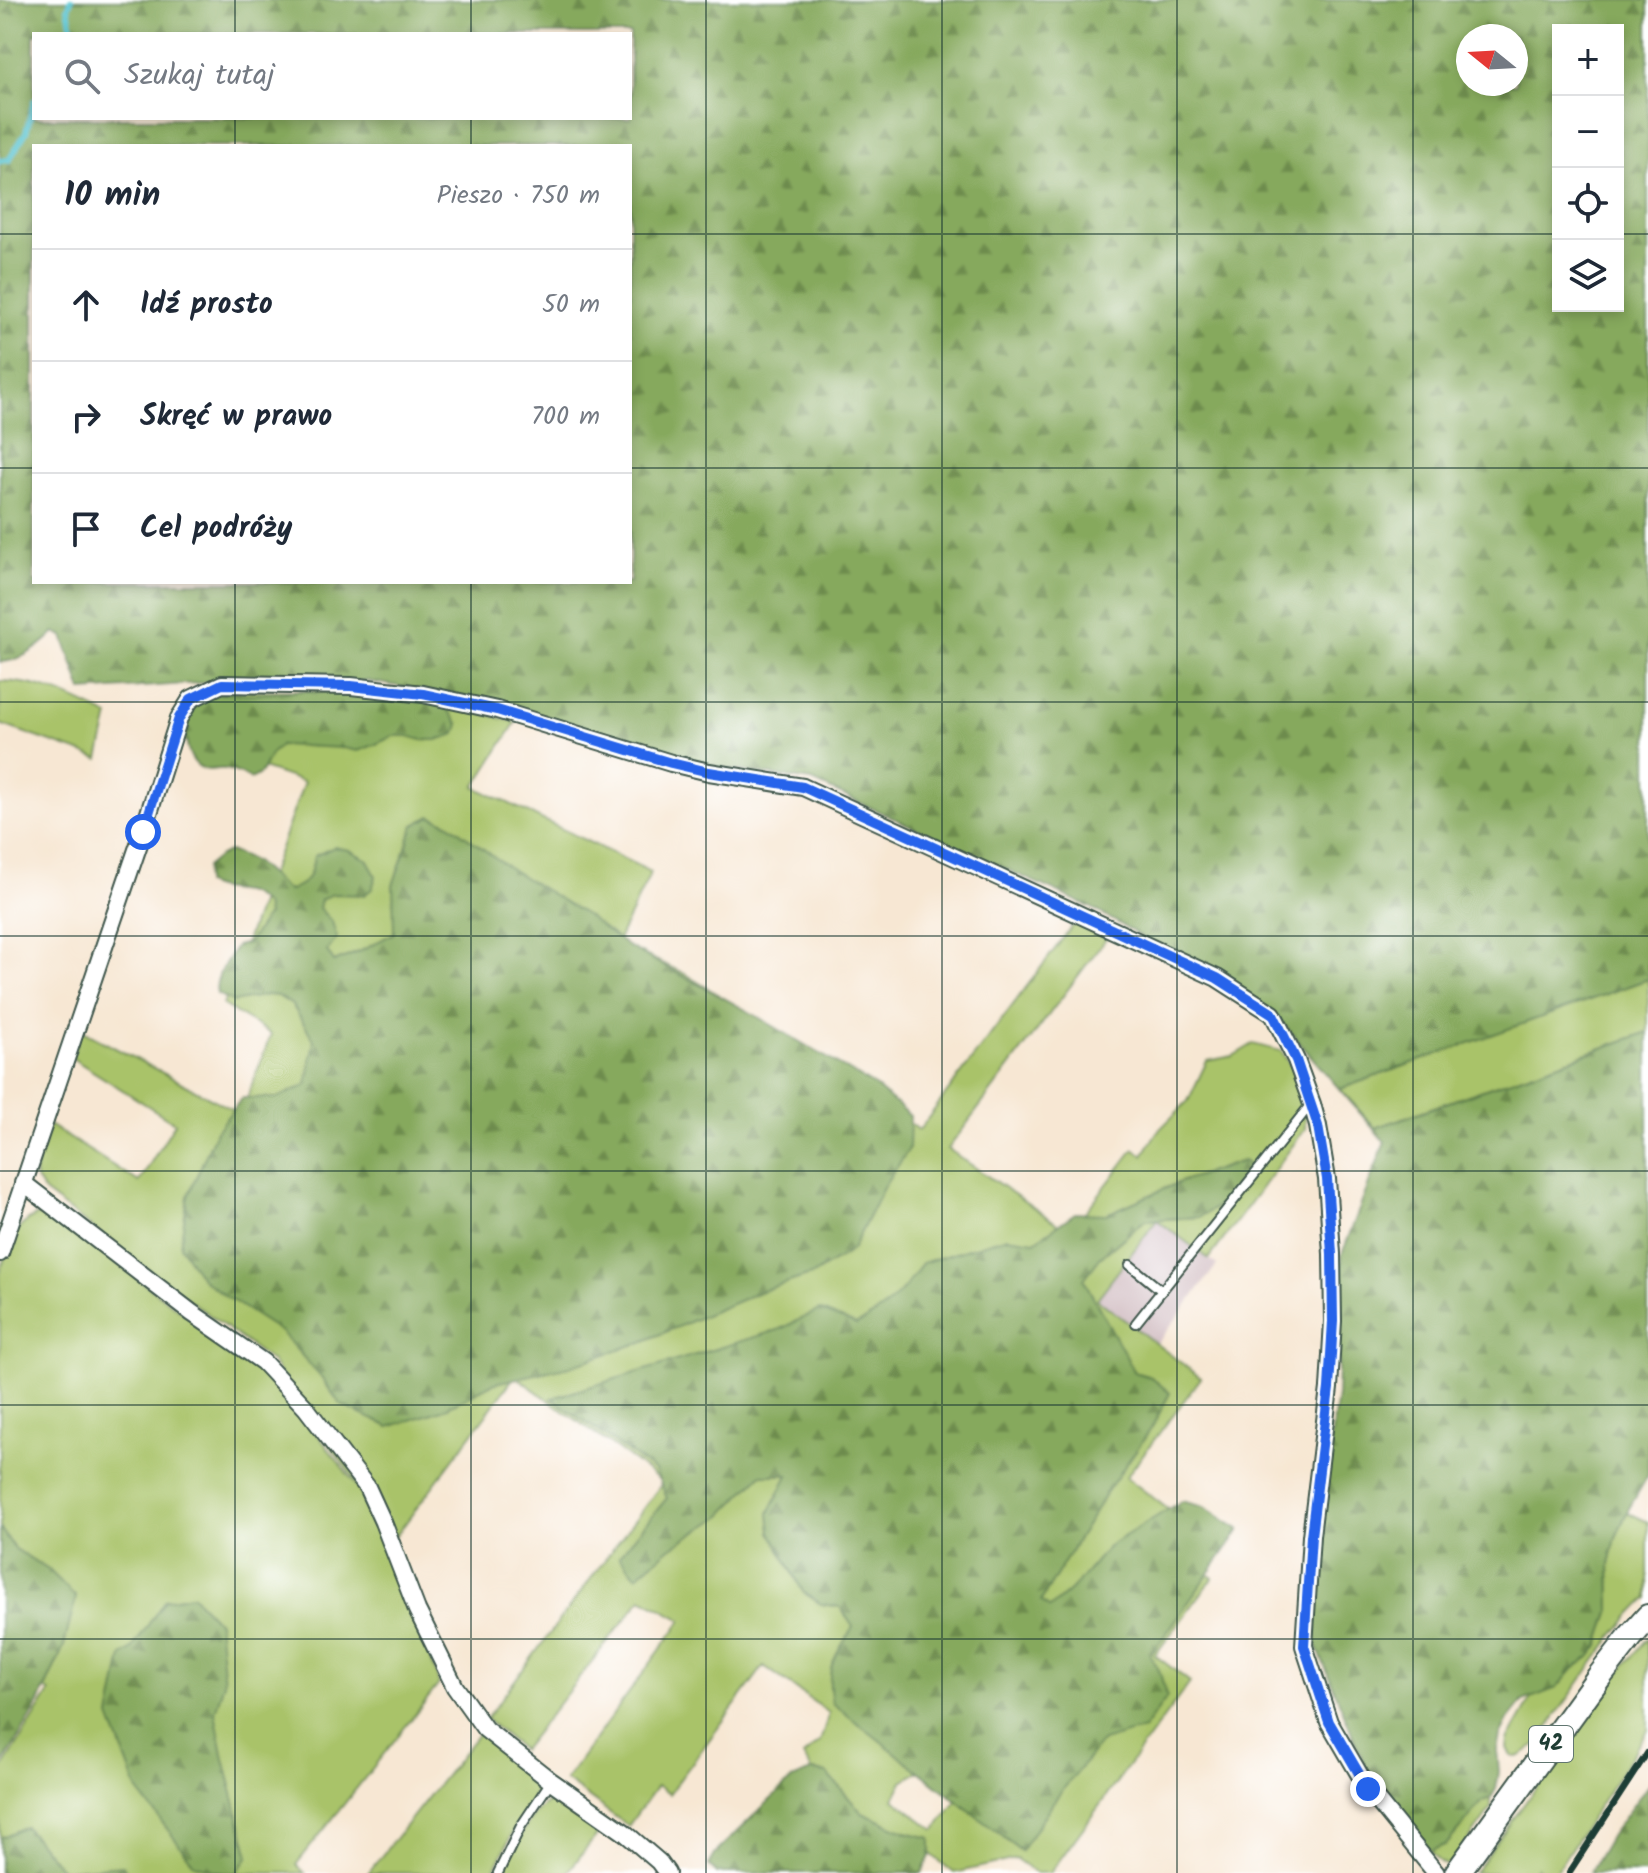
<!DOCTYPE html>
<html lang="pl">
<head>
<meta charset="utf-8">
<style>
  :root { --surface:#fff; --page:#f2f2f3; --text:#1f2937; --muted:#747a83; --line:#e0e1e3 }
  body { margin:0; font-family:Kalam,sans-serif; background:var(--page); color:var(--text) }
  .controls { position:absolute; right:24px; top:24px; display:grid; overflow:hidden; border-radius:0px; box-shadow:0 4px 12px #0003 }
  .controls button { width:72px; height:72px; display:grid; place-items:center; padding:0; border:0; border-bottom:2px solid var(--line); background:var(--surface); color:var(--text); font:40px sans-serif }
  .compass { position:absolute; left:1456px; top:24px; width:72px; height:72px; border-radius:50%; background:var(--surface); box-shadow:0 4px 12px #0003; rotate:288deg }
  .stop { position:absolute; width:24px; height:24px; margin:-18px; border:6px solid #2563eb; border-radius:50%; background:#fff }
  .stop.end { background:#2563eb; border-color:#fff; box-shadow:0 2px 8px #0008 }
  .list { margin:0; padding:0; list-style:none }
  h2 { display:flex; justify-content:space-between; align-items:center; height:104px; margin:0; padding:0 32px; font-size:34px }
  h2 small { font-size:26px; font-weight:400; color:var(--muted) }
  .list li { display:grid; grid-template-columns:52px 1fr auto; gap:24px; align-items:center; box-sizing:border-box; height:112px; padding:0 32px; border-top:2px solid var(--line) }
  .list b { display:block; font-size:30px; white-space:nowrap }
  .list em { font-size:26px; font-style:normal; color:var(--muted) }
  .icon { flex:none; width:44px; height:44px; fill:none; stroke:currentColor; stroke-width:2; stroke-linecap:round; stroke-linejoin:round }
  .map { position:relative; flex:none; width:1648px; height:1873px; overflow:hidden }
  .search { position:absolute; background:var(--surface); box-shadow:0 4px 12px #0003; left:32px; top:32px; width:600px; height:88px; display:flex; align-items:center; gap:20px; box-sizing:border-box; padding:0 28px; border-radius:0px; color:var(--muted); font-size:30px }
  .panel { position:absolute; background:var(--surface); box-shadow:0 4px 12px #0003; left:32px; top:144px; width:600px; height:440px; border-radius:0px }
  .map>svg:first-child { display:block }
  .industrial { fill:#d2bec3 }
  .green { fill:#a9c369; stroke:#64804e; stroke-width:2; fill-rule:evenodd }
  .forest { fill:url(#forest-firs); stroke:#527348; stroke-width:2; fill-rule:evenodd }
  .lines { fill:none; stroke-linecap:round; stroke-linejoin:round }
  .stream { stroke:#57c3d0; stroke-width:6 }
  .service-casing { stroke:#3f564c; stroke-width:12 }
  .minor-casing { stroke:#3f564c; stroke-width:20 }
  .primary-casing { stroke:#3f564c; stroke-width:28 }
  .service { stroke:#fff; stroke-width:8 }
  .minor { stroke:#fff; stroke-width:16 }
  .primary { stroke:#fff; stroke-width:24 }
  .rail { stroke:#1f3d34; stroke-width:6 }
  .route { stroke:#2563eb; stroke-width:10 }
  .grid { fill:none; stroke:#1f3d34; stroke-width:2; stroke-opacity:0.55 }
  .labels { text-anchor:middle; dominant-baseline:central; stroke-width:7; stroke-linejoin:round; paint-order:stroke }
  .shield { fill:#fff; stroke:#627771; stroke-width:2 }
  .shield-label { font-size:22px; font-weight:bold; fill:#1f3d34 }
</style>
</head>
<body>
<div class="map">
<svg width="1648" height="1873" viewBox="0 0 1648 1873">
  <defs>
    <pattern id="forest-firs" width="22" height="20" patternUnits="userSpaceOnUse" patternTransform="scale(2)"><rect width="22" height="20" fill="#86a95d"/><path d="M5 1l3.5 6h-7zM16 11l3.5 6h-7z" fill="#6d8b4e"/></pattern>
  </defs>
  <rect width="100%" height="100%" fill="#fff"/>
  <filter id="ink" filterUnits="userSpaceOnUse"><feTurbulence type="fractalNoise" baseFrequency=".0125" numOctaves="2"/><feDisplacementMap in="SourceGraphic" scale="16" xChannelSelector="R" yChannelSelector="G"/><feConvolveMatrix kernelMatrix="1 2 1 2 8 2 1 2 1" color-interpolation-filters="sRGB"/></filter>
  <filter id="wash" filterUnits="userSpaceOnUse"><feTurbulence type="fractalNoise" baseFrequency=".006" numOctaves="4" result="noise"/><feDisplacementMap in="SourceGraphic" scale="32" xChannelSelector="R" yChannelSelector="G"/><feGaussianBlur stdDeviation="1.8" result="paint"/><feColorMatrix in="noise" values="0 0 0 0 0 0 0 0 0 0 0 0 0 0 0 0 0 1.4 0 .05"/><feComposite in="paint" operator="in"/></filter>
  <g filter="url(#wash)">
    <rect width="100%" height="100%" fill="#f7e7d3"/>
    <path class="industrial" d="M1157,1220L1217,1265L1156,1345L1097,1299Z"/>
    <path class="green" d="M0,681C40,681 75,699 109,716L99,759L0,724Z
      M315,690L446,704L516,722L475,787L651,872L617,942L683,973L817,1055L919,1130L1076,921L1108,936L948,1149L1103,1255L1145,1220L1199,1217L1251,1168L1243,1161L1180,1182L1107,1214H1084L1134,1149L1143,1155L1157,1132L1188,1101L1207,1061L1233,1056L1253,1044L1281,1051L1292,1068L1306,1101L1305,1129L1209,1259L1157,1220L1097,1299L1201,1378L1126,1477L1177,1516L1161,1538L1213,1578L1155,1655L1190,1682L1050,1873H1036L1016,1859L954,1873L931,1854V1838L909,1833L862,1813L827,1773L812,1771L803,1756L820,1742L829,1713L764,1666L669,1794L657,1786L628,1826L565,1780L682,1620L642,1598L522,1750L486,1719L663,1482L515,1376L395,1537L271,1361L44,1192L36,1179L35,1172L49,1125L139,1182L175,1123L72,1058L81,1030L241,1114L271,1034L223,1005L304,782L177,739L188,712L215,691ZM919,1771L957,1801L935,1830L894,1799L903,1781Z
      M1648,979V1032L1374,1128L1340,1089Z
      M46,1212L59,1220L240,1355L294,1403L361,1492L436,1673L439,1684L296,1865L305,1873H0V1773L50,1692L45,1689L64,1646L50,1571L14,1548L0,1528V1273C10,1243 13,1222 46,1212Z
      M1627,1512L1648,1522V1598C1614,1629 1589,1670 1562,1707C1549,1725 1539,1750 1517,1757L1511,1755L1507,1748L1508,1740L1533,1696L1557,1688L1573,1669L1590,1657L1599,1645L1611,1609L1610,1564L1616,1537Z
      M1648,1638V1730L1555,1873H1545L1537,1867L1533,1873H1474L1625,1665Z
      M479,1733L527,1772L535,1782L536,1789L533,1798L517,1824L493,1873H368Z
      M1491,1798V1809L1451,1865C1441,1867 1436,1858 1430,1851L1447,1844L1482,1801Z
      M558,1799L564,1800L604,1826L567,1873H503C514,1850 531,1803 558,1799Z"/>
    <path class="forest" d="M0,0H1648V979L1340,1089L1375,1128L1648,1032V1475L1627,1512L1616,1537L1610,1564L1611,1609L1599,1645L1590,1657L1573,1669L1557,1688L1523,1701L1508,1720L1500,1736L1497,1750L1499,1772L1496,1789L1491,1798L1482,1802L1447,1844L1430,1851L1374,1788L1316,1644L1317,1539L1337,1396L1342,1254L1385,1142L1274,1013L1090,907L812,781L695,764L509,705L367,681L216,682L82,691L63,636L55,632C41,646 22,662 0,662ZM1558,30H1618V306H1558ZM34,34H630V118H34ZM1468,36H1516V84H1468ZM34,146H630V582H34Z
      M299,691H344L380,699L402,697L438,704L449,711L459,724L456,734L437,740H422L408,736H393L374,745L358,751L343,748L281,745C278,748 274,750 271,754C262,766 267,773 250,779C242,774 235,771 226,769C215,767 207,774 197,765C188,757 185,741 187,729C193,686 222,694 255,694C269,694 284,692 299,691Z
      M431,816L448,823L512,870L586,915L627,946L748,1011L876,1087L910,1116L909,1149L883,1188L852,1250L814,1274L764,1290L642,1342L570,1366L492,1384L442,1410L389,1427L341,1405L319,1375L281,1332L224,1295L201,1278L180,1246L188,1196L216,1131L242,1098H277L307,1085L314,1040L292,1005L278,996L266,995L234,1002L217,994C213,977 228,960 236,946L248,943L267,915L265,905C260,901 254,895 247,893C232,889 221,892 205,884L206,867L218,857L230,851L255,862L288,891C308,882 311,878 314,856L334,847L349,850L368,860L376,876L372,889L364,895L332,894L321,900L319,908L332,922L337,938L327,951L334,962L361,951L394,933L393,885L414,825Z
      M1243,1161L1251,1167L1230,1200L1199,1217L1145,1220L1100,1258L1084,1279C1099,1311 1119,1340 1134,1372L1151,1377L1170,1393L1151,1429L1106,1493L1041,1601L1050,1608L1074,1587L1110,1545L1182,1501L1204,1507L1240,1530L1150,1656L1159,1670L1167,1697L1144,1729L1102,1741L1056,1798L1021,1851L832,1703C825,1665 834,1659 853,1627L840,1607L821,1604L803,1592L771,1532L769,1513L788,1475H761L720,1517L670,1548L637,1576L619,1556L667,1498L655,1471L552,1398L778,1330L819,1310L856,1325C883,1312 906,1290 922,1263L1007,1237L1035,1241L1075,1213L1107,1214L1180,1182Z
      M0,1528L14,1548L50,1571L76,1597L64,1646L36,1709L0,1768Z
      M192,1595L218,1622L224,1683L215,1712L224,1759L249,1856L236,1873H223L194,1864L138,1791L110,1717L122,1656L131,1650L165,1600Z
      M812,1771L827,1773L862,1813L909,1833L931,1838V1854L922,1873H717L709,1865L718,1850L792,1779Z
      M1648,1785V1873H1589L1611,1835Z
      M25,1827L63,1870L123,1865L127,1873H0V1838Z"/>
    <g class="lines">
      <path class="stream" d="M71,0L68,8L73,34
        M0,161L9,160L26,132L34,101"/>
    </g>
  </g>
  <g filter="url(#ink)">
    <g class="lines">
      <g class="service-casing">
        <path id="service" d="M1130,1265L1162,1291
          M1136,1323L1311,1104
          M498,1873L521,1826L551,1781"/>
      </g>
      <g class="minor-casing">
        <path id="minor" d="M23,1183L192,1313L263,1362L306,1408L367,1487L383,1522L417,1610L455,1687L485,1729L551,1781L624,1832L659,1862L667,1873
          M0,1253L143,832L179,718L191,699L222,684L351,686L423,694L497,710L671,763L709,772L803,787L1217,978L1273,1014L1296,1060L1312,1104L1318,1126L1327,1179L1332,1254L1333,1321L1329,1388L1311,1536L1304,1646L1329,1722L1368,1789L1436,1873"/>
      </g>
      <g class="primary-casing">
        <path id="primary" d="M1457,1873L1599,1677L1631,1636L1648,1617"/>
      </g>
      <use href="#service" class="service"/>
      <use href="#minor" class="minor"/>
      <use href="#primary" class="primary"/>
      <path class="rail" d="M1569,1873L1648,1752"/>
    </g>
  </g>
  <g class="lines" filter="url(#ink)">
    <path class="route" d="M143,832L179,718L191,699L222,684L351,686L423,694L497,710L671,763L709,772L803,787L1217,978L1273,1014L1296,1060L1318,1126L1327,1179L1332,1254L1333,1321L1329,1388L1311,1536L1304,1646L1329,1722L1368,1789"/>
  </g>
  <path class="grid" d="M235,0V34M471,0V34M706,0V1873M942,0V1873M1177,0V1873M1413,0V1873M235,118V146M471,118V146M0,234H34M630,234H1558M1618,234H1648M0,468H34M630,468H1648M235,582V1873M471,582V1873M0,702H1648M0,936H1648M0,1171H1648M0,1405H1648M0,1639H1648"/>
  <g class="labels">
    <rect class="shield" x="1529" y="1726" width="44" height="36" rx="6"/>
    <g class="shield-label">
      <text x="1551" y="1744">42</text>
    </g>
  </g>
</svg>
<div class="controls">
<button>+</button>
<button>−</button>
<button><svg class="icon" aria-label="locate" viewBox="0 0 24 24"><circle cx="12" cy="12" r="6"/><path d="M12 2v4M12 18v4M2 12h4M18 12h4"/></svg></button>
<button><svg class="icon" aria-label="layers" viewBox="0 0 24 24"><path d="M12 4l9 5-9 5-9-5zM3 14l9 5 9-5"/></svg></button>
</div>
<svg class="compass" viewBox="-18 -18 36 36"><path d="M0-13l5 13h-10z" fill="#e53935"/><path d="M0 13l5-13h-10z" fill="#747a83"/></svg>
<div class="stop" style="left:143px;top:832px"></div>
<div class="stop end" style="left:1368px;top:1789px"></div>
<div class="search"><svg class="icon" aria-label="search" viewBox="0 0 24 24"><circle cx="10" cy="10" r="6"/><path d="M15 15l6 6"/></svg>Szukaj tutaj</div>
<section class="panel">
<h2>10 min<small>Pieszo · 750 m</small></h2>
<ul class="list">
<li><svg class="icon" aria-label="ahead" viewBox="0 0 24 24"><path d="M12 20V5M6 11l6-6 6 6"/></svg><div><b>Idź prosto</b></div><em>50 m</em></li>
<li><svg class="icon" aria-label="right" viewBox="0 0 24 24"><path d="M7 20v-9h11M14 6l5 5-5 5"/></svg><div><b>Skręć w prawo</b></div><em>700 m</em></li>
<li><svg class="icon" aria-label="arrive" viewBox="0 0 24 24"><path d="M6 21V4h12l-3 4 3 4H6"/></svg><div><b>Cel podróży</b></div></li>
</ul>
</section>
</div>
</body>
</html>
